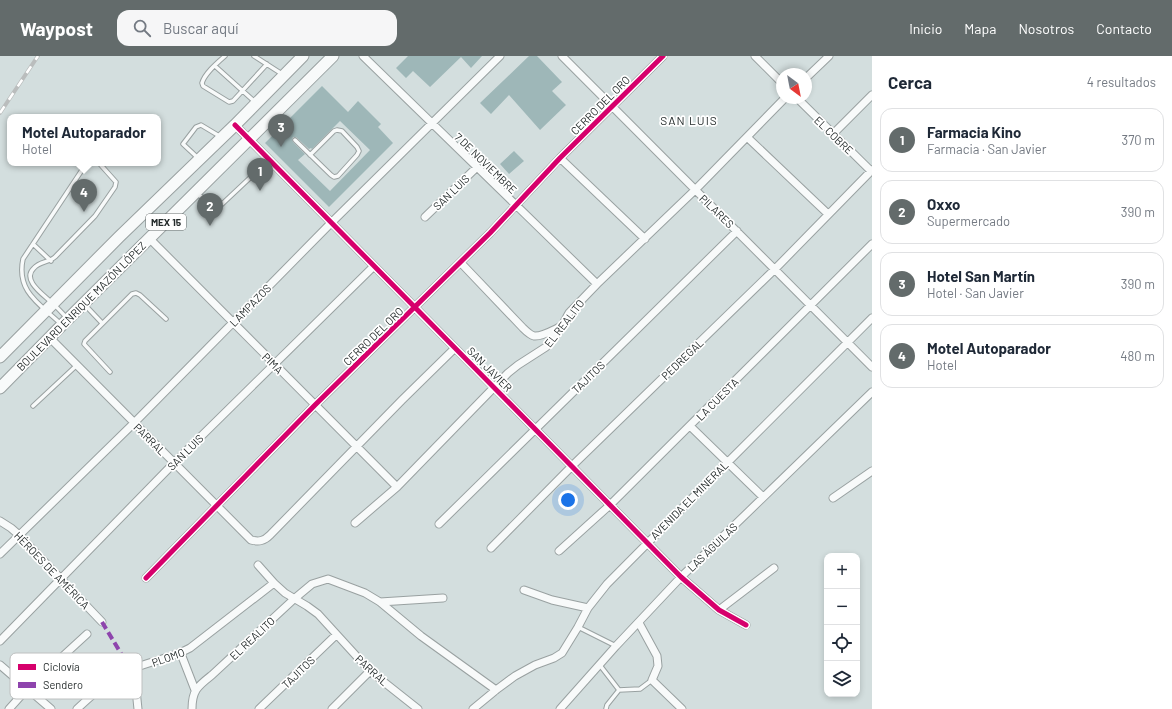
<!DOCTYPE html>
<html lang="es">
<head>
<meta charset="utf-8">
<style>
  :root { --surface:#fff; --page:#f6f6f7; --text:#1f2937; --muted:#747a83; --line:#e0e1e3; --accent:#636b6b }
  body { margin:0; font-family:Barlow,sans-serif; background:var(--page); color:var(--text) }
  .controls { position:absolute; right:12px; bottom:12px; display:grid; overflow:hidden; border-radius:8px; box-shadow:0 2px 6px #0003 }
  .controls button { width:36px; height:36px; display:grid; place-items:center; padding:0; border:0; border-bottom:1px solid var(--line); background:var(--surface); color:var(--text); font:20px sans-serif }
  .compass { position:absolute; left:776px; top:12px; width:36px; height:36px; border-radius:50%; background:var(--surface); box-shadow:0 2px 6px #0003; rotate:148deg }
  .you { position:absolute; left:568px; top:444px; width:14px; height:14px; margin:-10px; border:3px solid #fff; border-radius:50%; background:#1a73e8; box-shadow:0 0 0 6px #1a73e833 }
  .badge { display:grid; place-items:center; width:26px; height:26px; border-radius:50%; background:var(--accent); color:#fff; font-size:13px; font-weight:700 }
  .pin { position:absolute; translate:-50% -33px; filter:drop-shadow(0 1px 2px #0008) }
  .pin::after { content:''; position:absolute; top:21px; width:14px; height:12px; background:inherit; clip-path:polygon(0 0,100% 0,50% 100%) }
  .popup { position:absolute; left:7px; top:58px; width:154px; height:52px; box-sizing:border-box; display:grid; place-content:center; border-radius:8px; background:var(--surface); filter:drop-shadow(0 1px 3px #0005); font-size:13px; white-space:nowrap; color:var(--muted) }
  .popup b { font-size:15px; color:var(--text) }
  .popup::after { content:''; position:absolute; left:50%; top:100%; margin-left:-8px; border:8px solid transparent; border-top-color:var(--surface) }
  .list { margin:0; padding:0; list-style:none }
  h2 { display:flex; justify-content:space-between; align-items:center; height:52px; margin:0; padding:0 16px; font-size:17px }
  h2 small { font-size:13px; font-weight:400; color:var(--muted) }
  .list li { display:grid; grid-template-columns:26px 1fr auto; gap:12px; align-items:center; box-sizing:border-box; height:64px; margin:0 8px 8px; padding:0 8px; border:1px solid var(--line); border-radius:12px }
  .list b { display:block; font-size:15px; white-space:nowrap }
  .list p { margin:0; font-size:13px; white-space:nowrap; color:var(--muted) }
  .list em { font-size:13px; font-style:normal; color:var(--muted) }
  .icon { flex:none; width:22px; height:22px; fill:none; stroke:currentColor; stroke-width:2; stroke-linecap:round; stroke-linejoin:round }
  .map { position:relative; flex:none; width:872px; height:653px; overflow:hidden }
  header { display:flex; align-items:center; gap:24px; box-sizing:border-box; height:56px; padding:0 20px; background:var(--accent); color:#fff }
  header strong { font-size:19px }
  nav { display:flex; gap:22px; margin-inline-start:auto; font-size:14px }
  .search { width:280px; height:36px; background:var(--page); display:flex; align-items:center; gap:10px; box-sizing:border-box; padding:0 14px; border-radius:12px; color:var(--muted); font-size:15px }
  main { display:flex }
  aside { flex:1; background:var(--surface) }
  .map>svg:first-child { display:block }
  .building { fill:#9eb7b8; fill-rule:evenodd }
  .lines { fill:none; stroke-linecap:round; stroke-linejoin:round }
  .lane-casing { stroke:#99a1a1; stroke-width:5.5 }
  .street-casing { stroke:#99a1a1; stroke-width:9 }
  .primary-casing { stroke:#99a1a1; stroke-width:13 }
  .lane { stroke:#f8fafa; stroke-width:3.5 }
  .street { stroke:#f8fafa; stroke-width:7 }
  .primary { stroke:#f8fafa; stroke-width:11 }
  .rail-casing { stroke:#babdbd; stroke-width:4 }
  .rail { stroke:#fff; stroke-width:2.5; stroke-dasharray:8; stroke-linecap:butt }
  .quiet { stroke:#8e44ad; stroke-width:4; stroke-dasharray:8 4; stroke-linecap:butt }
  .cycleway-casing { stroke:#fff; stroke-width:8 }
  .cycleway { stroke:#d6006c; stroke-width:5 }
  .labels { text-anchor:middle; dominant-baseline:central; stroke-width:3.5; stroke-linejoin:round; paint-order:stroke }
  .shield { fill:#fff; stroke:#676c6c; stroke-width:1 }
  .shield-label { font-size:10px; font-weight:bold; fill:#262d2d }
  .street-label { font-size:11px; fill:#262d2d; stroke:#fff }
  .neighbourhood-label { font-size:12px; letter-spacing:1px; fill:#262d2d; stroke:#fff }
  .key { fill:#fff; stroke:#bec0c0; stroke-width:1 }
  .key-label { font-size:11px; fill:#262d2d }
</style>
</head>
<body>
<header>
<strong>Waypost</strong>
<div class="search"><svg class="icon" aria-label="search" viewBox="0 0 24 24"><circle cx="10" cy="10" r="6"/><path d="M15 15l6 6"/></svg>Buscar aquí</div>
<nav><a>Inicio</a><a>Mapa</a><a>Nosotros</a><a>Contacto</a></nav>
</header>
<main>
<div class="map">
<svg width="872" height="653" viewBox="0 0 872 653">
  <rect width="100%" height="100%" fill="#d3dede"/>
  <path class="building" d="M408,0H482L471,12L461,1L430,31L413,15L406,22L396,12Z
    M529,0H537L562,26L552,35L566,49L540,74L509,39L491,58L480,47Z
    M322,30L348,56L358,45L381,68L378,71L393,87L329,151L265,87L277,75L280,76L282,75L283,73L282,70ZM340,65L370,94L330,135L298,104L305,98L293,86L292,84L293,81H296L309,93L311,92L312,93Z
    M514,95L524,105L509,118L500,108Z"/>
  <g class="lines">
    <g class="lane-casing">
      <path id="lane" d="M225,0C217,7 205,17 202,27L203,30L229,46L233,45L267,8
        M254,0L282,18
        M215,10L255,46
        M270,65L280,73
        M295,84L331,119L334,121L338,120L357,99L359,95L357,91L342,75L337,74L334,75L310,99
        M198,102L183,88L196,71L201,69L221,81
        M196,138L220,150L269,104
        M33,188L51,205
        M85,249L102,267
        M67,262C62,257 57,251 51,246C44,239 21,224 34,212C40,205 48,207 55,201L95,160L115,131L116,126L99,107
        M61,268C40,248 16,236 23,203L82,114L89,107
        M110,316L84,288L85,285L132,238L136,237L140,239L166,263
        M33,350L77,309
        M578,571L616,590
        M599,608L619,634L640,633L652,624
        M606,653L607,649L619,634"/>
    </g>
    <g class="street-casing">
      <path id="street" d="M363,0L597,228
        M562,0L872,311
        M755,0L782,27
        M806,22L829,0
        M797,42L871,115
        M235,69L681,521L719,554L746,569
        M833,78L872,39
        M748,82L828,158
        M560,102L645,183
        M425,161L476,112
        M149,182L397,431
        M461,207L523,272C526,275 530,279 534,280C542,281 555,273 562,270
        M49,281L251,484C259,486 264,485 270,479L402,344L455,292
        M690,370L763,441
        M833,442L872,415
        M0,465L11,472L19,479L102,566
        M355,467L397,431L508,317L518,309L546,291L559,275L569,257L597,228L695,134L785,42
        M439,468L737,175
        M491,492L572,410L775,213L872,114
        M559,495L610,449L872,188
        M0,498L134,367L331,167L500,0
        M258,509L274,527L285,537L307,550L318,558L370,615L418,653
        M146,522L315,349L490,177L560,102L663,0
        M524,534L552,544L588,552
        M380,546L443,542
        M719,554L774,512
        M639,567L657,600L658,610L652,624L682,653
        M0,585L174,407L374,210
        M181,598L195,634
        M0,609L51,653
        M125,617L132,620L135,624L138,653
        M9,653L27,633L87,578
        M77,653C93,638 111,622 132,613C151,605 172,602 190,592L274,527
        M192,653C192,634 198,630 212,619L294,543L312,528L328,523L365,537L380,546L421,580L496,634
        M259,653L336,579
        M332,653L370,615
        M473,653L496,634L515,620L535,609L554,602L562,597L578,571L588,552L607,528L727,407L872,262
        M560,653L616,590L681,521L872,336"/>
    </g>
    <g class="primary-casing">
      <path id="primary" d="M0,301L119,181L235,69L303,0
        M0,332L62,269L333,0"/>
    </g>
    <use href="#lane" class="lane"/>
    <use href="#street" class="street"/>
    <use href="#primary" class="primary"/>
    <g class="rail-casing">
      <path id="rail" d="M0,57L38,0"/>
    </g>
    <use href="#rail" class="rail"/>
    <path class="quiet" d="M102,566L131,614"/>
    <g class="cycleway-casing">
      <path id="cycleway" d="M235,69L681,521L719,554L746,569
        M146,522L315,349L490,177L560,102L663,0"/>
    </g>
    <use href="#cycleway" class="cycleway"/>
  </g>
  <g class="labels">
    <rect class="shield" x="146" y="158" width="40" height="16" rx="3"/>
    <g class="shield-label">
      <text x="166" y="166">MEX 15</text>
    </g>
    <g class="street-label">
      <text transform="translate(600 49) rotate(-45)">CERRO DEL ORO</text>
      <text transform="translate(834 79) rotate(44)">EL COBRE</text>
      <text transform="translate(486 107) rotate(44)">7 DE NOVIEMBRE</text>
      <text transform="translate(451 136) rotate(-44)">SAN LUIS</text>
      <text transform="translate(717 155) rotate(44)">PILARES</text>
      <text transform="translate(250 249) rotate(-46)">LAMPAZOS</text>
      <text transform="translate(81 250) rotate(-45)">BOULEVARD ENRIQUE MAZÓN LÓPEZ</text>
      <text transform="translate(564 267) rotate(-52)">EL REALITO</text>
      <text transform="translate(373 280) rotate(-44)">CERRO DEL ORO</text>
      <text transform="translate(682 303) rotate(-44)">PEDREGAL</text>
      <text transform="translate(273 307) rotate(45)">PIMA</text>
      <text transform="translate(490 313) rotate(45)">SAN JAVIER</text>
      <text transform="translate(588 321) rotate(-44)">TAJITOS</text>
      <text transform="translate(717 343) rotate(-45)">LA CUESTA</text>
      <text transform="translate(150 383) rotate(45)">PARRAL</text>
      <text transform="translate(185 396) rotate(-45)">SAN LUIS</text>
      <text transform="translate(689 444) rotate(-45)">AVENIDA EL MINERAL</text>
      <text transform="translate(712 491) rotate(-44)">LAS ÁGUILAS</text>
      <text transform="translate(52 514) rotate(46)">HÉROES DE AMÉRICA</text>
      <text transform="translate(252 582) rotate(-43)">EL REALITO</text>
      <text transform="translate(168 601) rotate(-20)">PLOMO</text>
      <text transform="translate(372 614) rotate(42)">PARRAL</text>
      <text transform="translate(298 616) rotate(-44)">TAJITOS</text>
    </g>
    <g class="neighbourhood-label">
      <text x="689" y="64">SAN LUIS</text>
    </g>
  </g>
  <rect x="10" y="597" width="132" height="46" rx="6" class="key"/>
  <rect x="18" y="608" width="18" height="6" fill="#d6006c"/>
  <rect x="18" y="626" width="18" height="6" fill="#8e44ad"/>
  <g class="key-label">
    <text x="43" y="615">Ciclovía</text>
    <text x="43" y="633">Sendero</text>
  </g>
</svg>
<div class="controls">
<button>+</button>
<button>−</button>
<button><svg class="icon" aria-label="locate" viewBox="0 0 24 24"><circle cx="12" cy="12" r="6"/><path d="M12 2v4M12 18v4M2 12h4M18 12h4"/></svg></button>
<button><svg class="icon" aria-label="layers" viewBox="0 0 24 24"><path d="M12 4l9 5-9 5-9-5zM3 14l9 5 9-5"/></svg></button>
</div>
<svg class="compass" viewBox="-18 -18 36 36"><path d="M0-13l5 13h-10z" fill="#e53935"/><path d="M0 13l5-13h-10z" fill="#747a83"/></svg>
<div class="you"></div>
<div class="pin badge" style="left:260px;top:135px">1</div>
<div class="pin badge" style="left:210px;top:170px">2</div>
<div class="pin badge" style="left:281px;top:91px">3</div>
<div class="pin badge" style="left:84px;top:156px">4</div>
<div class="popup"><b>Motel Autoparador</b>Hotel</div>
</div>
<aside>
<h2>Cerca<small>4 resultados</small></h2>
<ul class="list">
<li><span class="badge">1</span><div><b>Farmacia Kino</b><p>Farmacia · San Javier</p></div><em>370 m</em></li>
<li><span class="badge">2</span><div><b>Oxxo</b><p>Supermercado</p></div><em>390 m</em></li>
<li><span class="badge">3</span><div><b>Hotel San Martín</b><p>Hotel · San Javier</p></div><em>390 m</em></li>
<li><span class="badge">4</span><div><b>Motel Autoparador</b><p>Hotel</p></div><em>480 m</em></li>
</ul>
</aside>
</main>
</body>
</html>
